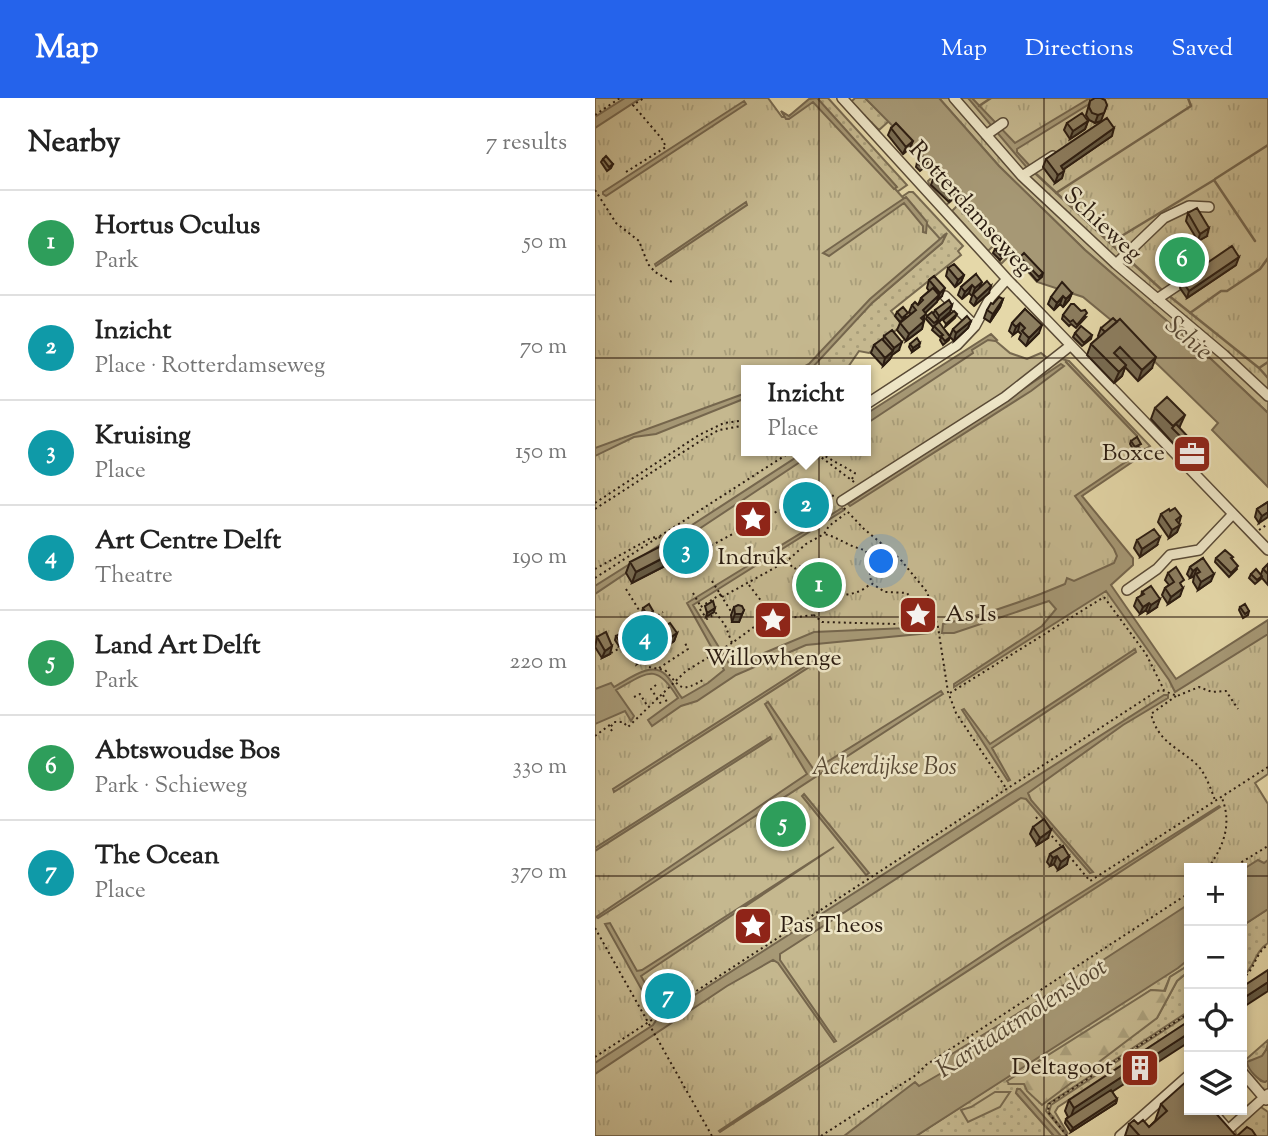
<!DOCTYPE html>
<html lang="en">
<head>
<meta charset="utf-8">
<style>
  :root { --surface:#fff; --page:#f6f6f6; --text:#222; --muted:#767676; --line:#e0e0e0; --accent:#2563eb }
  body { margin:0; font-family:"Sorts Mill Goudy",serif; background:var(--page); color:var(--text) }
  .controls { position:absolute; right:21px; bottom:21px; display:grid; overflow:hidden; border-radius:0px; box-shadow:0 4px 10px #0003 }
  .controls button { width:63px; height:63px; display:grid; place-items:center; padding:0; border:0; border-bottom:2px solid var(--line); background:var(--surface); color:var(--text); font:35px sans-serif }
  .you { position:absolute; left:287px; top:464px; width:24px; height:24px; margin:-18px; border:5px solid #fff; border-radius:50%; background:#1a73e8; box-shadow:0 0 0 10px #1a73e833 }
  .badge { display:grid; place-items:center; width:46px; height:46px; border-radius:50%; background:var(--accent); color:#fff; font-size:23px; font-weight:700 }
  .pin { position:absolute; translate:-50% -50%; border:4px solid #fff; box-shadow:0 2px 7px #0006 }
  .popup { position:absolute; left:146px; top:267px; width:130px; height:91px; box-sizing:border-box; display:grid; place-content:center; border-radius:0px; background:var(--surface); filter:drop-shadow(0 2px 5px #0005); font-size:23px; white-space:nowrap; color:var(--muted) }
  .popup b { font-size:26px; color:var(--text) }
  .popup::after { content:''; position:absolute; left:50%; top:100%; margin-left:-14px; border:14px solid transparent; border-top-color:var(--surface) }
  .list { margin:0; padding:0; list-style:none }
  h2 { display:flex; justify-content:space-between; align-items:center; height:91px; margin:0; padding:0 28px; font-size:30px }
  h2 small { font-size:23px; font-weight:400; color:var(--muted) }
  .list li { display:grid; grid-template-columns:46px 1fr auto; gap:21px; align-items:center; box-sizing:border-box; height:105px; padding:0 28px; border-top:2px solid var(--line) }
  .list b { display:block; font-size:26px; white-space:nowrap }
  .list p { margin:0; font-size:23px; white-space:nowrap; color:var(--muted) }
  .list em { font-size:23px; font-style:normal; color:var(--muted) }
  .icon { flex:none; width:38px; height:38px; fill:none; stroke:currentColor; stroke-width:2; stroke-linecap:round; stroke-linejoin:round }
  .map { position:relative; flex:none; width:673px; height:1038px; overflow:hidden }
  header { display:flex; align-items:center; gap:42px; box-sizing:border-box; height:98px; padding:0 35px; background:var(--accent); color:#fff }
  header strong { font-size:33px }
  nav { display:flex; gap:38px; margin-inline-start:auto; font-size:24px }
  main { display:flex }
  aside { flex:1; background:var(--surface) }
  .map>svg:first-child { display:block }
  .grass { fill:url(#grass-dots); stroke:#786a50; stroke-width:2 }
  .forest { fill:url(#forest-firs); stroke:#786a50; stroke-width:2 }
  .park { fill:url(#park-tufts); stroke:#786a50; stroke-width:2 }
  .water { fill:#a69875; stroke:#75664d; stroke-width:2 }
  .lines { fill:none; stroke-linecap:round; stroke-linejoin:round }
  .stream { stroke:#75664d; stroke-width:2.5 }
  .minor-casing { stroke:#5a4b37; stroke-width:12 }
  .path { stroke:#2b1c11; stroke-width:2; stroke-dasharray:2 3.5; stroke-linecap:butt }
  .minor { stroke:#eee6c7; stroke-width:9 }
  .wall { fill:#786c53; stroke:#2b1c11; stroke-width:2 }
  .shaded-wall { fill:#625843; stroke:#2b1c11; stroke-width:2 }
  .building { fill:#8c7e60; stroke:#2b1c11; stroke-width:2 }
  .grid { fill:none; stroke:#2b1c11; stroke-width:2; stroke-opacity:0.55 }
  .labels { text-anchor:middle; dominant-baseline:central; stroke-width:5; stroke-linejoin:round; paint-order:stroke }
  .street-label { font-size:24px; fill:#2b1c11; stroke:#eee6c7 }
  .poi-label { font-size:24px; fill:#2b1c11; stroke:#eee6c7; text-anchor:end }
  .park-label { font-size:24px; font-style:italic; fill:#594b37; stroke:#eee6c7 }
  .water-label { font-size:26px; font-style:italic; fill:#564734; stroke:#eee6c7 }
</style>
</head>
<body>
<header>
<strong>Map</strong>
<nav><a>Map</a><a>Directions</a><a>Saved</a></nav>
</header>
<main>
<aside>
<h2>Nearby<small>7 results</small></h2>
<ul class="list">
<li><span class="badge" style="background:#2e9e5b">1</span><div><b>Hortus Oculus</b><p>Park</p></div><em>50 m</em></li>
<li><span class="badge" style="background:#0f9aa8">2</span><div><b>Inzicht</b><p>Place · Rotterdamseweg</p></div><em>70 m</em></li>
<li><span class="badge" style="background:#0f9aa8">3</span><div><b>Kruising</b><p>Place</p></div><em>150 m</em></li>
<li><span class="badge" style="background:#0f9aa8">4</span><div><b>Art Centre Delft</b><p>Theatre</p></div><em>190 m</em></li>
<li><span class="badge" style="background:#2e9e5b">5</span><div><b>Land Art Delft</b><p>Park</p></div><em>220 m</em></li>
<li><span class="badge" style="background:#2e9e5b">6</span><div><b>Abtswoudse Bos</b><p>Park · Schieweg</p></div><em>330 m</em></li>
<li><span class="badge" style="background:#0f9aa8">7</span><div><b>The Ocean</b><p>Place</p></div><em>370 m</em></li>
</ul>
</aside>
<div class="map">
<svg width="673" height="1038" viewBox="0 0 673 1038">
  <defs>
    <pattern id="grass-dots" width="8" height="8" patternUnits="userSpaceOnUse" patternTransform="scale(1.75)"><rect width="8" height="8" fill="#c5b88f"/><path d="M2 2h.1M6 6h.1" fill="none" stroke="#a99e7a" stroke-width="1.8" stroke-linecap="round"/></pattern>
    <pattern id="forest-firs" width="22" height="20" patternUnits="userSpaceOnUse" patternTransform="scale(1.75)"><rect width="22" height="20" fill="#c5b88f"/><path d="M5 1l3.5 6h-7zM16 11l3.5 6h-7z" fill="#a99e7a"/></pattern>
    <pattern id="park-tufts" width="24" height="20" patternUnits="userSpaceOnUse" patternTransform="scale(1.75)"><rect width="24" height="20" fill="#c5b88f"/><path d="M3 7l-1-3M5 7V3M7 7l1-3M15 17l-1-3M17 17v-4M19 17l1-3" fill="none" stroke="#a99e7a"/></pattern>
  </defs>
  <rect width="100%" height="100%" fill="#e5d8a9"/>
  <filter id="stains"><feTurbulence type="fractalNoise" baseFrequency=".00286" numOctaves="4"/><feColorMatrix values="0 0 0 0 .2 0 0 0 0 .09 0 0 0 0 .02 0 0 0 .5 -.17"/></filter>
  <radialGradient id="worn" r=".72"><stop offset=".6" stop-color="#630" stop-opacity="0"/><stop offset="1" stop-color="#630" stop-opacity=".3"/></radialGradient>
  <path class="grass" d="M221,0H233L312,87L302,94L299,91L301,88Z
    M260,0H270L294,23L284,32L256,4Z
    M343,74L416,156L406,166L404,162L411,155L402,144L393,153L357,113L365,105L360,100L351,107L334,86L333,83Z
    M314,94H318L368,148L363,153L366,157L296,213L307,227L274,255L264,253L251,272H212L277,205L347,145L350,136L345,143L230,151Z
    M673,811V845C659,854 660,870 647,879V828Z
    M594,861V867L575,879L569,893L556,892L415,986H430L562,920L582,883L594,873V913L453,1006L451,1013L472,1038H466L423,991L421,995L459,1038H321Z
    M594,916V923L463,1009L460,1014L473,1036L470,1034L454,1014L456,1007Z
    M673,942C673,956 664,961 653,968L666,983L670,984L673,982V992L668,993L647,972V965Z
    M663,1007L673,1014V1038H642L638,1028Z"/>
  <path class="forest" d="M594,867V873L582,883L562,920L447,1007L432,993L429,986H414L412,983L556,892L570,893L575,879Z
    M400,994H415L405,1009L373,1024L366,1012L376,1009Z"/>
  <path class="park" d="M0,0H173L187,19H192L220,2L347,143L275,203L216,267L208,272H152V353H270L271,321L396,239L415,255L432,261L446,255L460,266L467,261L474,263L555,348L484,398L529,461L511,481L582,589L673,531V676L660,685L673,706V764L647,782V770H594V816L256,1038H0Z
    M344,0H673V315L617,262L490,152L404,68Z"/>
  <path class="water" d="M30,0H46L0,30V19Z
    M222,0L224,2L302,89L299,91L218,4L194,21H191L186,13L194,18L214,1Z
    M270,0H344L404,68L490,152L617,262L673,315V389L617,332L623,325L522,227L488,199L442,184L343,74Z
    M373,0H377L420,45L495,0H504L422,51V54L437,70L433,71Z
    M149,3L151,6L11,98L8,96V94Z
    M311,99L332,124L331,135L328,134V128L309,105L234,158L228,155Z
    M151,104L152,107L61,168L60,166Z
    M352,135L347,145L277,205L217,270L212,272H203L214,266L275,201Z
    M396,236L402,242L400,243L393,242L377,252L378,255L271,326V316Z
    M466,266L469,268L436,293L255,408L253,406Z
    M151,295V300L61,336L39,339L0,358V350Z
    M550,351L552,354L487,398L538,460V467L516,487L581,581L673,522V536L580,594L574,582L511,493L359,589V586L447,528L461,511L454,503L359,535H347L348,526C390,517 430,503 470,486L472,480L479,483L519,465L522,458L519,451L480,398Z
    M211,353L214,358L92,439L81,445L77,440Z
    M247,410L249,412L98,507L136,569L219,534L335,529L338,531L335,535L211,547L141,577L102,603L86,608L57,628L53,622L83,600C61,564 53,574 21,592L39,618L36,623L30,613L0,626V591L16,585L19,589C33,582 56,562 71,577C77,583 81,593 87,600L113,585L129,572L92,505Z
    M68,445C82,462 95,462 116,459L100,464H85L64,453L0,496V488Z
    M540,551L541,554L397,650L415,682L413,683L367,612L369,611L395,646Z
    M231,555L233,557L19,694L18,691Z
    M346,593L348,596L19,810L3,820L1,819L212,676L170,606L173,604L219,672Z
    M569,597H573V600L528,627L433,695L436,702L498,774L495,775L431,701L426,700L185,856V862L241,943L239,944L183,865L178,862L132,888L0,976V965L58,927L62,921Z
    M175,639L176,641L0,753V750Z
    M209,696L274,775L271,777L207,698Z
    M624,708L625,709L125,1034L124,1033L408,844Z
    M239,749L46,878L64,909L58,912L10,826L15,825L42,873L47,872Z
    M663,762L669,765L673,762V811L647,828V772Z
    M594,806V861L583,870L321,1038H249L320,984L324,988L350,973L352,959L482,879Z
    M673,949V982L670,984C663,982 653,972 652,964L667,958Z
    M422,991H425L466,1038H459L421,995Z"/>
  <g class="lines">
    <path class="stream" d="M513,0H514
      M384,8L396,0
      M440,75L528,157
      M620,81L673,47
      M461,95L596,8L593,0
      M515,145L619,82L660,143
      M533,161L568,193
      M573,197L664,270L673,280
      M595,215L626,193H632L665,171L673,160
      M471,264L542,338
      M664,270L673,264"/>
    <g class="minor-casing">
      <path id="minor" d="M247,0L412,181L673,452
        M359,0L427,78L521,166L629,257L673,298
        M391,37L408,25
        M427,78L458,58
        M521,166L569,120L594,108L614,109
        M350,198L380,228L395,200L412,181
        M562,201L595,179
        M270,307L362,247L380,228
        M247,403L410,299L475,248
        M532,492L562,471L575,457L604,452L638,416
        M647,974L671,1002
        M616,1012L633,1032L673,996
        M525,1038L594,977"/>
    </g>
    <path class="path" d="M0,17L25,0
      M31,74L71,49L67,41L38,7L49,0
      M0,92L21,125L44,143L53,166L60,174L77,184
      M218,353L259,384
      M221,353L260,375L257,381
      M0,405L104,337L129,325L152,322
      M249,410L269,431L305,461L332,494L343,529L353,594L361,615L411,690
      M0,411L113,338L124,332L152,327
      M664,432L673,426
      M192,463L199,471L216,464L227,475L229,482L223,495L219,517L227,524L301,526L317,523L323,510L312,495L290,494L276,485L273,457L270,452C254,449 243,439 229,436
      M0,471L56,440C71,436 73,447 84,455L100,456C127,443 214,390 239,398
      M0,480L197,353
      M117,483L137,515
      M154,487L170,508
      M31,491L52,525
      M98,495L106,509
      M224,495C242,498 262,499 275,486
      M126,496L104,510L112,521L121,515L130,527L137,545L159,529L164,528
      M127,499L192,463L211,446L229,436L234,428L250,416
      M163 522a15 15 0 1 1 30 0a15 15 0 1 1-30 0Z
      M194,520L219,517
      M55,537L50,526L68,514
      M35,554L31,546L51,533
      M16,555L30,547
      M54,569L70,572C87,591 85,595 110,581
      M64,570L93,551L89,543
      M61,587L56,591L66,606
      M355,595L509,499L551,556L569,592
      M68,597L73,606
      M581,598L556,616C563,643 580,648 599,664C610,673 615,689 620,702
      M39,599L45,596L53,609
      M17,633L15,630L19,624H28L33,629L91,573L137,545
      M0,638L16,626
      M441,719L445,724
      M453,734L466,748
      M474,758L495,783L673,669
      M613,770C629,748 637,726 627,700
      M637,770L673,748
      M0,830L117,1038
      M647,881C660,872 660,855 673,847
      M0,959L562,593L567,592L582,598L604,589L617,594L631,593L643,611
      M226,1038L321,977L331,967L594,795
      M472,1038L453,1014L454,1006L594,915"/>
    <use href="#minor" class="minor"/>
  </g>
  <path class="wall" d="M495,3L506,23L500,25L494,22L491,17Z
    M493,23L490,31L475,41L469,32L472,25Z
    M296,30L315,50L308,56L293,37Z
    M517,38L469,71L467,80L460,85L448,69L451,61Z
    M8,61L18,66L16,70L12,73L6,64Z
    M332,64L331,68L325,73L321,69L322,65Z
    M339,79L362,91L359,99L354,104L336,87Z
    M593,115L612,138L603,143L591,123Z
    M400,151L406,153L413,152L411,156L405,162L398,155Z
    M425,159L448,175L447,179L442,183L424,162Z
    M577,166H600L598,173L581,184L574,174Z
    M641,167L592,200L585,190L587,182Z
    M353,170L369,177L366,184L360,189L351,178Z
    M381,176L384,190L394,195L379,208L375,204L377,198L374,195L367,201L363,197L366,189Z
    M339,178L347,198L330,215L327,231L311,243L302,232L305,225L316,216L314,214L317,207H323L326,200L334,193L332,190L334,182Z
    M477,195L474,202L468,209L465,206L459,212L453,206L456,199Z
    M408,201L405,209L395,224L389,220L392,212L398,206Z
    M357,207L355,214L343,225L355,238L358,231L376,223L373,230L359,243L355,239L354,242L348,247L345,242L346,240L337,232L339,228L338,229L331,221L332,218L338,216L340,212Z
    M430,211L444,235L431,248L424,241L426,236L423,233L418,237L414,233L417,225Z
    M302,214L311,219L305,224L300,218Z
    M468,217L491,219L481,230L476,226L474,228L467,221Z
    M506,230L557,270L543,283L530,269L527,278L519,285L492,257L496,246L504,239L503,238Z
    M480,235L497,237L496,241L487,248L478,239Z
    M289,238L304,252L297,257L295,261L288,268L276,255L279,247L288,242Z
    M315,246L324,249L317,254L314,249Z
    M560,310L585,328L584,330L596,342L592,354L588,356L556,321Z
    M536,343L545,350L539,353L535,346Z
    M594,349L609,350L607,354L600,361L592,353Z
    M673,404L664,425L660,419L662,411Z
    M575,413L586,418L582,434L574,440L563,424L566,416Z
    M542,442L562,447L545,459L539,450Z
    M608,460L616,483L603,492L598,484L599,478L595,480L592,476L595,469Z
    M621,460L637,461L642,471L634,479L620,464Z
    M35,464L68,469L37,485L31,475Z
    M673,466V487L667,480L660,486L654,480L656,476H666L668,471Z
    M573,475L587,489L585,498L573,506L567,497L570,490L574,487L570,482Z
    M547,494L562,509L553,515L551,512L545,516L539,508L542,500L546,498Z
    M139,509L149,512L144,524H137L136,517Z
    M645,509L654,513L653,517L648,520L644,512Z
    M48,510L58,513L57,517L51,521L47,514Z
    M82,535L79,543L47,565L46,563L42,566L36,555L41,543Z
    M21,538L33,542L24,548L20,542Z
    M2,539L15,556L7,560L0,549Z
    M438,729L453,740L442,747L435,736Z
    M468,748L472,766L463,772L459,766L455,768L452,764L455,756Z
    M517,994L522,1001L521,1005L476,1034L470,1025L471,1021L473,1019L470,1013L474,1002Z
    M566,1006L641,1038H530L534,1026H543L554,1029L560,1023Z"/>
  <path class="shaded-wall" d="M512,7L506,23L500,25L503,17Z
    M493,23L490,31L475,41L478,33Z
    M519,30L517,38L463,75L466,68Z
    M318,43L315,50L308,56L311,49Z
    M469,73L467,80L460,85L463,77Z
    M362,91L359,99L354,104L357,96Z
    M614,130L612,138L603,143L605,136Z
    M644,159L641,167L592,200L594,193Z
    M600,166L598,173L581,184L584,177Z
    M369,177L366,184L360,189L363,182Z
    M387,184L384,191L377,198L380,190Z
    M377,187L374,195L367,201L370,194Z
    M396,188L394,195L379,208L382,201Z
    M350,190L347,198L342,202L345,195Z
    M477,195L474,202L468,209L471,201Z
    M344,197L342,204L325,220L328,212Z
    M468,198L465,206L459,212L462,205Z
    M408,201L405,209L395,224L398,216Z
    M357,207L355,214L342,225L344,218Z
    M362,216L360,220L350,229L351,226Z
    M329,223L327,231L311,243L314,236Z
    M376,223L373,230L359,243L361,235Z
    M425,225L423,233L418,237L421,229Z
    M447,227L444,235L431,248L434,240Z
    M307,244L304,252L297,257L295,261L288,268L290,260L297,254L299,250Z
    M325,245L324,249L317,254L318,250Z
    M561,259L557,270L543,283L547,272Z
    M531,267L527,278L519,285L524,274Z
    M590,317L585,328L581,333L578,328Z
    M596,342L592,354L588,356L592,345Z
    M673,414V419L664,425L667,418Z
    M585,427L582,434L574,440L577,432Z
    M565,439L562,447L545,459L547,451Z
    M72,458L68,469L37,485L41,474Z
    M602,470L599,478L595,480L598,473Z
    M619,476L616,483L603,492L606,484Z
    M588,490L585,498L573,506L576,499Z
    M565,501L562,509L553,515L556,507Z
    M554,505L551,512L545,516L548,509Z
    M120,510L119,514L111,519L112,515Z
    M140,516H147L144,524H137Z
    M82,535L79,543L47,565L50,557Z
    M35,538L33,542L24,548L25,544Z
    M17,548L15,556L7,560L10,553Z
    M49,556L46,563L42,566L45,558Z
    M456,732L453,740L442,747L445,740Z
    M462,758L459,766L455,768L458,760Z
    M474,758L472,766L463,772L466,764Z
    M673,884V893L647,910V901Z
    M594,935V944L475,1021L479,1010Z
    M522,1001L521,1005L476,1034L478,1030Z"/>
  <path class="building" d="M500,0H506L510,2L512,7L509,15L503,17L497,15L494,9L495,3Z
    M487,15L493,23L478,33L472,25Z
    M512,20L519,30L466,68L469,73L463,77L451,61Z
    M301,25L318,43L311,49L296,30Z
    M11,58L18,66L14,69L8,61Z
    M328,59L332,64L327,69L322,65Z
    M346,73L362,91L357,96L339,79Z
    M602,110L614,130L605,136L593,115Z
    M637,148L644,159L594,193L587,182Z
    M403,149L406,153L410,149L413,152L406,158L400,151Z
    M429,155L448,175L444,179L425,159Z
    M593,155L600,166L584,177L577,166Z
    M359,166L369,177L363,182L353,170Z
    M381,176L387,184L380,190L377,187L370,194L366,189Z
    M339,178L350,190L345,195L334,182Z
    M392,183L396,188L382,201L378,196Z
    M467,184L477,195L471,201L468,198L462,205L456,199Z
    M338,190L344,197L328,212L331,216L326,220L329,223L314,236L305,225L321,212L317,207L320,204L323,207L328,202L326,200Z
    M404,199L408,201L398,216L392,212L396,205L398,206Z
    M354,202L357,207L344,218L340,212Z
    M476,206H479L486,213L490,212L492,215L482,227L478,222L475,224L468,217Z
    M308,209L313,215L307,220L302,214Z
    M430,211L447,227L434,240L427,233L430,230L425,225L421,229L417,225Z
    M359,213L362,216L351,226L348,222Z
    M337,214L343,222L339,225L332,218Z
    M372,218L376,223L361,235L358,231Z
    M518,220L522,224L510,234L506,230Z
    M525,221L561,259L547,272L525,249L519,255L531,267L524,274L496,246Z
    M344,224L355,239L350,243L346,238L348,237L339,228Z
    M486,228L497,237L489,245L480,235Z
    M297,232L307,244L299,250L289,238Z
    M322,240L325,245L318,250L315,246Z
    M287,241L298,253L290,260L279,247Z
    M572,299L590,317L578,328L560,310Z
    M581,326L596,342L592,345L577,330Z
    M542,339L546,346L540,349L536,343Z
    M603,342L609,350L601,357L594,349Z
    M673,404V414L667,418L662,411Z
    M580,410L586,418L581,422L585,427L577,432L566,416L574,411L575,413Z
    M559,431L565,439L547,451L542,442Z
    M66,448L72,458L41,474L35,464Z
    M630,452L638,459L636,460L643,468L636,475L621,460Z
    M608,460L619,476L606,484L601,476L605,474L602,470L598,473L595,469Z
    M673,466V476L668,471Z
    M581,469L589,482L585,485L588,490L576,499L570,490L579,484L573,475Z
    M661,471L667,478L662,482L656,476Z
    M556,488L565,501L556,507L554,505L548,509L542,500L549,496L547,494Z
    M118,503L120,510L112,515L110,508Z
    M54,506L58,513L52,517L48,510Z
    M650,506L654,513L650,516L645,509Z
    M143,507L147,508L149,512L147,516H140L139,509Z
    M75,525L82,535L50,557L49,556L45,558L38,548L43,545L41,543Z
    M31,532L35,538L25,544L21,538Z
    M11,534L17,548L10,553L2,539Z
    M449,721L456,732L445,740L438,729Z
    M468,748L474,758L466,764L462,758L458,760L455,756Z
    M673,872V884L647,901V889Z
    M594,923V935L479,1010L474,1002Z
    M593,982L594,984V1012H618L641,1038H543L544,1037L534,1026L539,1022L543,1026L548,1022L554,1029L572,1013L566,1006Z
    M516,992L522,1001L478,1030L471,1021Z
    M652,1029L657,1032L661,1038H642Z"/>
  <path class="grid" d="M224,0V1038M449,0V1038M0,260H673M0,519H673M0,778H594M647,778H673"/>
  <defs>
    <g id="office-square" transform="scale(2.0125)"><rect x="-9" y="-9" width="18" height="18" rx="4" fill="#8f2418" stroke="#eee6c7"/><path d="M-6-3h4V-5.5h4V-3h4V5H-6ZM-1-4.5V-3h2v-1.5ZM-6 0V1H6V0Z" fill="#fff"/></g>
    <g id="sight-square" transform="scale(2.0125)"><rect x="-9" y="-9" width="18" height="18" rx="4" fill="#8f2418" stroke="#eee6c7"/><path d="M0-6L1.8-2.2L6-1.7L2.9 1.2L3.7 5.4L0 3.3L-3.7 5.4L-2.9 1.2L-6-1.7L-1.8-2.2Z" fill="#fff"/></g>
    <g id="building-square" transform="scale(2.0125)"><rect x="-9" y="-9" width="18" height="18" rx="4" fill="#8f2418" stroke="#eee6c7"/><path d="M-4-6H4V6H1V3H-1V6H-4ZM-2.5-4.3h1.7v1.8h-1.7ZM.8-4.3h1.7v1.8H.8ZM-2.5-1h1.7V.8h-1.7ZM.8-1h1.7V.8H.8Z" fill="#fff"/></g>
  </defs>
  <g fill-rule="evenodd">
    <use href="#office-square" x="597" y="356"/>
    <use href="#sight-square" x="158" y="421"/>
    <use href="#sight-square" x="323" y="517"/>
    <use href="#sight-square" x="178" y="522"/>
    <use href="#sight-square" x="158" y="828"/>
    <use href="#building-square" x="545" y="970"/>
  </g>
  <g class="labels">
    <g class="street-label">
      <text transform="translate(375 111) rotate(48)">Rotterdamseweg</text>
      <text transform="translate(507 127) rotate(43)">Schieweg</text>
    </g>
    <g class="poi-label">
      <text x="570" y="356">Boxce</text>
      <text x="158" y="460" text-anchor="middle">Indruk</text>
      <text x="350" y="517" text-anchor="start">As Is</text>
      <text x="178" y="561" text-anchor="middle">Willowhenge</text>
      <text x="185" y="828" text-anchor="start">Pas Theos</text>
      <text x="518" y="970">Deltagoot</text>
    </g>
    <g class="park-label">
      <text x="289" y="670">Ackerdijkse Bos</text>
    </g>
    <g class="water-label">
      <text transform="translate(593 241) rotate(41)">Schie</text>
      <text transform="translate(427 921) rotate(-33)">Karitaatmolensloot</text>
    </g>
  </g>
  <rect width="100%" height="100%" filter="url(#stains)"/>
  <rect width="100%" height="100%" fill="url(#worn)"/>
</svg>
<div class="controls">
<button>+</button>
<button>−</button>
<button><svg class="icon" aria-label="locate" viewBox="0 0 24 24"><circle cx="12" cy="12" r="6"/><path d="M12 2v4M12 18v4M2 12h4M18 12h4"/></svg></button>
<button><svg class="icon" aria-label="layers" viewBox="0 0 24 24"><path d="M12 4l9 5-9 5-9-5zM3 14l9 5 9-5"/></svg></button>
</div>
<div class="you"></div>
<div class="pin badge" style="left:224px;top:487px;background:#2e9e5b">1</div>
<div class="pin badge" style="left:211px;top:407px;background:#0f9aa8">2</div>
<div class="popup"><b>Inzicht</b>Place</div>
<div class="pin badge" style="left:91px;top:453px;background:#0f9aa8">3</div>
<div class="pin badge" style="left:50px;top:540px;background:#0f9aa8">4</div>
<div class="pin badge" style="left:188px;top:726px;background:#2e9e5b">5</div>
<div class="pin badge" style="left:587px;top:162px;background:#2e9e5b">6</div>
<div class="pin badge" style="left:73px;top:898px;background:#0f9aa8">7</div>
</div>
</main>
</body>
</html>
